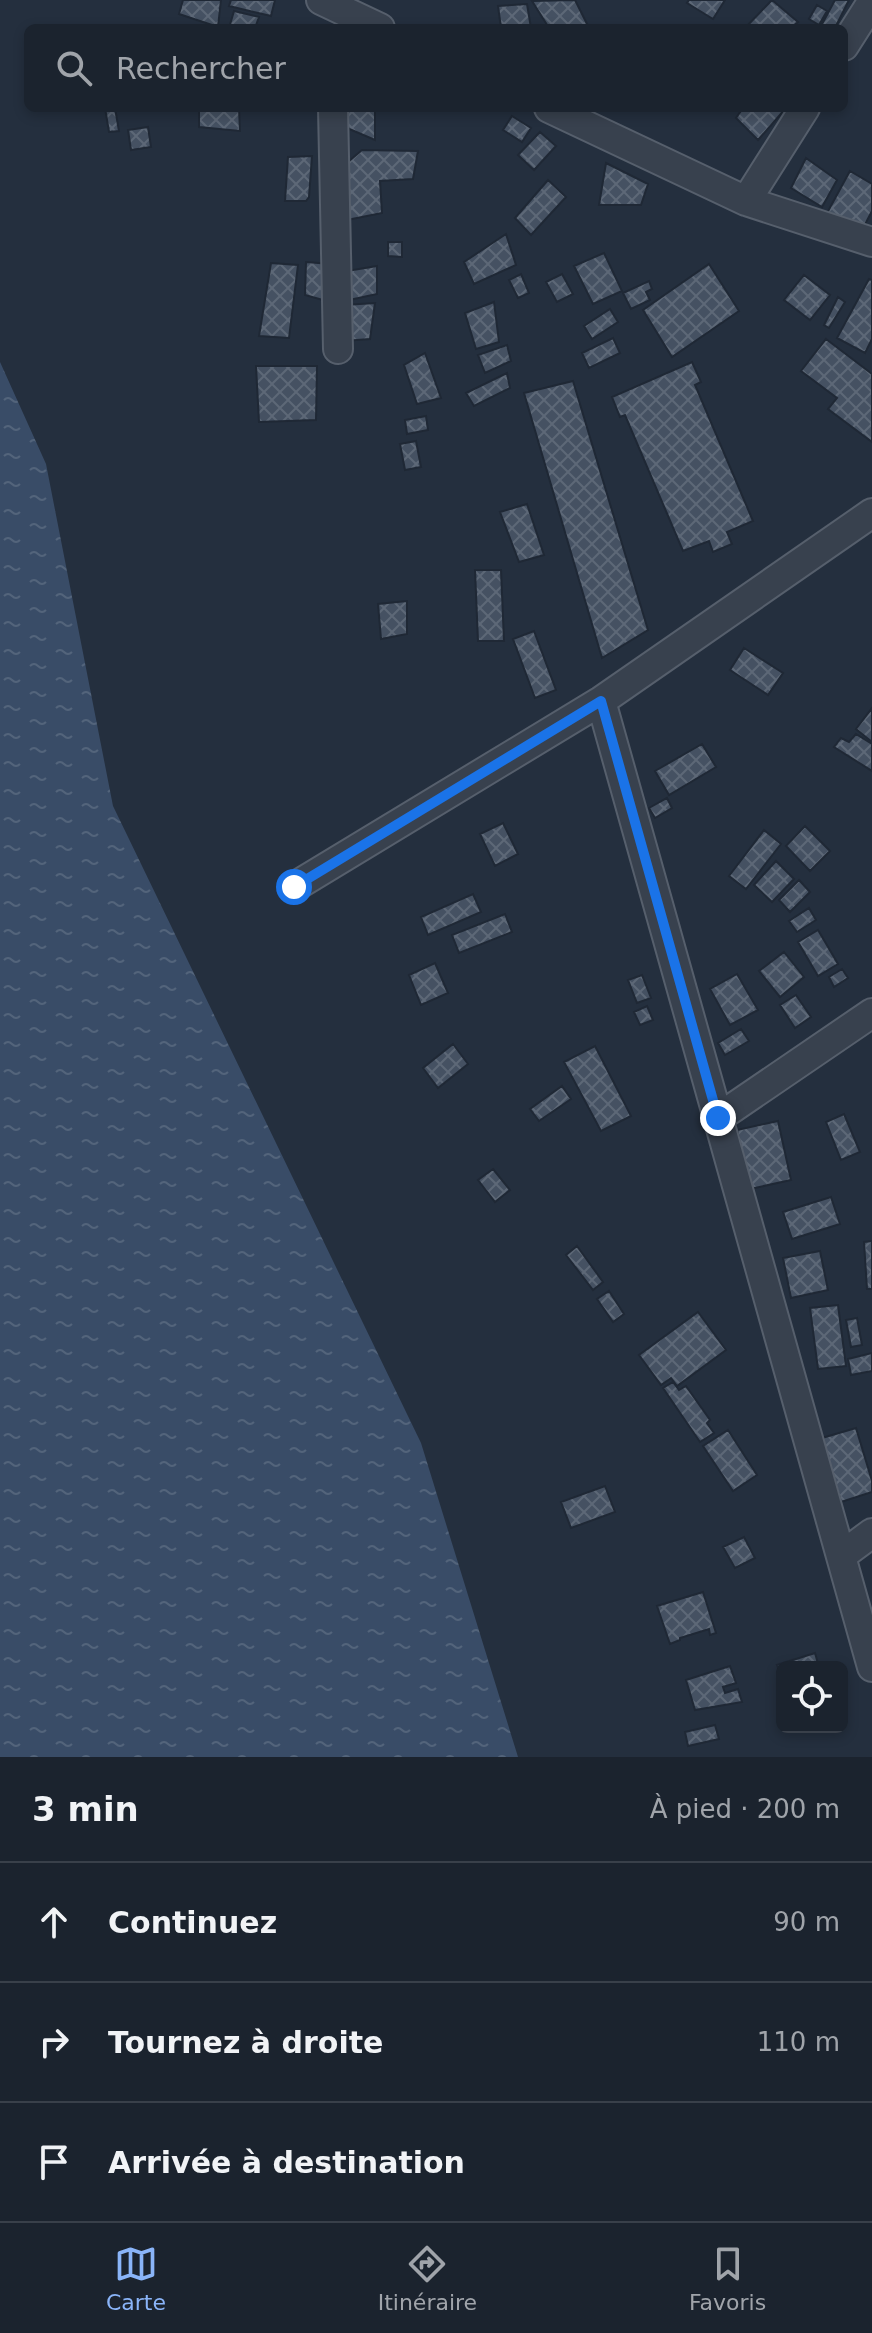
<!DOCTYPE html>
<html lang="fr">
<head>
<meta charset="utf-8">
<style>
  :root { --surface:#1b232e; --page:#282f3a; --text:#f1f3f6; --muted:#a0a4aa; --line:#39404a; --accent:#8ab4f8 }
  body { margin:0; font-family:"DejaVu Sans",sans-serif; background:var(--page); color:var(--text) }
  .controls { position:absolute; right:24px; bottom:24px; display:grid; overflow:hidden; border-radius:12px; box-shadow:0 4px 12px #0003 }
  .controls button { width:72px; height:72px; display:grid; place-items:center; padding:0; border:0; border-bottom:2px solid var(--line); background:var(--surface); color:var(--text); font:40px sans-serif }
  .stop { position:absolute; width:24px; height:24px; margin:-18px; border:6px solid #1a73e8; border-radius:50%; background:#fff }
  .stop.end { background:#1a73e8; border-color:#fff; box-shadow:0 2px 8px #0008 }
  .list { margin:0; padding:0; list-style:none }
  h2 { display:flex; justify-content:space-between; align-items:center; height:104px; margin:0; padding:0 32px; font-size:34px }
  h2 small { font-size:26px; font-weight:400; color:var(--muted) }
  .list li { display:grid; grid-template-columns:52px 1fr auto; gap:24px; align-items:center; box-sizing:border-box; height:120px; padding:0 32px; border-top:2px solid var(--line) }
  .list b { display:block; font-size:30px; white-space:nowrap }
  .list em { font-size:26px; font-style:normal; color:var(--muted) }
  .icon { flex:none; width:44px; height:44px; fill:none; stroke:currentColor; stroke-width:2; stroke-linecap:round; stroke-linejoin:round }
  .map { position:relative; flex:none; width:872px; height:1757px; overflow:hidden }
  .search { position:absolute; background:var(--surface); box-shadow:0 4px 12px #0003; left:24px; right:24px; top:24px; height:88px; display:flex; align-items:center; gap:20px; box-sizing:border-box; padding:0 28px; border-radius:12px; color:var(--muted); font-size:30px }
  .sheet { height:464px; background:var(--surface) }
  nav { display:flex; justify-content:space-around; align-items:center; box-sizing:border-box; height:112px; border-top:2px solid var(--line); background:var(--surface); font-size:22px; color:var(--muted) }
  nav a { display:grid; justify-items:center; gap:4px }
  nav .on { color:var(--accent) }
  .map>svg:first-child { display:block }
  .water { fill:url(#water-ripples) }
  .building { fill:url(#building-cross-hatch); stroke:#1f2835; stroke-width:2 }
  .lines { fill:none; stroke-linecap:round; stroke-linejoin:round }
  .street-casing { stroke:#565f6c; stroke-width:32 }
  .street { stroke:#38414e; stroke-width:28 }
  .route { stroke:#1a73e8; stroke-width:10 }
</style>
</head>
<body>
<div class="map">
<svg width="872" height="1757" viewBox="0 0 872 1757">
  <defs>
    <pattern id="water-ripples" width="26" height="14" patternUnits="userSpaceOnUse" patternTransform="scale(2)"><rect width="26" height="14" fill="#394c67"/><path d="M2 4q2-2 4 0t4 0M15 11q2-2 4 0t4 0" fill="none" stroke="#53647b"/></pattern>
    <pattern id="building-cross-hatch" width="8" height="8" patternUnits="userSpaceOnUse" patternTransform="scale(2)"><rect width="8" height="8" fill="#455162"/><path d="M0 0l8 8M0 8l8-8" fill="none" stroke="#5d6877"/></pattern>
  </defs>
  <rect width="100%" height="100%" fill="#242f3e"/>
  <path class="water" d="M0,362L46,464L113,806L421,1443L518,1757H0Z"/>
  <path class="building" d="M183,0H221L218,27L179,14Z
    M231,0H275L271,16L229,6Z
    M575,0L589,28H549L532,1Z
    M689,0H725L713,19L687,3Z
    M772,0L798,22L791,28H745Z
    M835,0H849L835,28H825L821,26Z
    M527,4L531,28H501L498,6Z
    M817,5L827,11L819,25L809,19Z
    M234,11L259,17L255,28H229Z
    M105,108H115L119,131L109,132Z
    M199,108H239L240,131L199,127Z
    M347,108H375V140L347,128Z
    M743,108H786L758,140L736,118Z
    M512,116L531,128L522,142L503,130Z
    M148,127L151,147L131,150L128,130Z
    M540,132L556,146L534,170L518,155Z
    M362,150L418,151L413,179L380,181L382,213L347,220L348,162Z
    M312,156L309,197L306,201H285L288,157Z
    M806,158L837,180L822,207L791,188Z
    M606,163L648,184L641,205H599Z
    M850,171L872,184V211L861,232L827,213Z
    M548,180L566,197L531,235L515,218Z
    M506,234L516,265L474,284L464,262Z
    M388,242H402V257L388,256Z
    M604,253L622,291L593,304L574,266Z
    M306,262L331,264L330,302L305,295Z
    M271,263L298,265L289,338L259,336Z
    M709,264L739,311L672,357L643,310Z
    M377,266V294L340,302L341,272Z
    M521,274L529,293L518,298L509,280Z
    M562,274L573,294L557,302L546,282Z
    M804,275L830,295L810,320L784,300Z
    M869,279L872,280V339L865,353L837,338Z
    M649,281L652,289L646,292L650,300L631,309L623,293Z
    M838,297L845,302L829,328L824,325Z
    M494,302L499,342L476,349L465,313Z
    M375,303L370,339L344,341V305Z
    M610,309L618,322L592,339L584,326Z
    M613,338L620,353L589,368L582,353Z
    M826,339L872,374V442L828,409L837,398L801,371Z
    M507,345L511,361L485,373L478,355Z
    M425,353L441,398L417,404L404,365Z
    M692,362L701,382L695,385L753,521L727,532L732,544L713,552L709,541L683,551L625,415L620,417L612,397Z
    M256,366H317L316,420L259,422Z
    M507,373L510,388L474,406L466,393Z
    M573,381L648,630L602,658L524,393Z
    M426,416L428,430L407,434L405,420Z
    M416,441L421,467L405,470L400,444Z
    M527,504L544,555L519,562L500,512Z
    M475,570H501L504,641H478Z
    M407,601V634L381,639L378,604Z
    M534,631L556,690L535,698L513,639Z
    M744,648L783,673L768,695L730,670Z
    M872,708V742L856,729Z
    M856,734L872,744V771L834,747L841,738L849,742Z
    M702,744L716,767L669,795L655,771Z
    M667,798L672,808L655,818L649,808Z
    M503,823L518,854L495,866L480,834Z
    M805,826L830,851L810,871L786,846Z
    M764,830L781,844L746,889L729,876Z
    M776,861L794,879L772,902L754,885Z
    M799,880L810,892L790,912L779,900Z
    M473,894L481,912L428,935L421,917Z
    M809,908L816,920L797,932L789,921Z
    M505,914L512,932L459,953L452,935Z
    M818,930L838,964L818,976L798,942Z
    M784,952L804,977L780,997L759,971Z
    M435,963L448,993L421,1005L409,975Z
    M842,969L848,978L834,987L829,977Z
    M737,974L758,1010L730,1025L710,989Z
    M642,975L651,998L637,1003L628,980Z
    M796,995L811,1017L795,1028L780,1005Z
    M647,1006L653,1020L640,1025L634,1012Z
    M741,1029L749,1041L725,1055L718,1043Z
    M453,1044L468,1064L438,1088L423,1068Z
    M595,1046L631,1116L601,1131L564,1062Z
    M562,1086L571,1099L539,1121L530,1109Z
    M844,1114L860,1152L841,1160L826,1122Z
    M778,1121L791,1180L750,1189L737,1130Z
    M493,1169L510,1190L495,1202L478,1180Z
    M831,1197L840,1224L792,1239L783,1212Z
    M872,1241V1289H867L864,1242Z
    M577,1246L603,1282L593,1290L566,1255Z
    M820,1251L828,1290L791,1298L783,1258Z
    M609,1291L624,1314L613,1322L597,1299Z
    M838,1305L846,1366L818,1369L810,1308Z
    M698,1312L726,1350L677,1386L671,1378L661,1385L639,1355Z
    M857,1318L862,1345L851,1347L846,1320Z
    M872,1353V1371L851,1375L848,1359Z
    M673,1382L679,1390L686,1386L710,1420L707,1423L714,1433L700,1442L663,1388Z
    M856,1428L872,1481V1492L841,1502L822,1438Z
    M728,1430L757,1475L733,1491L703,1446Z
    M605,1486L615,1512L571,1528L561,1502Z
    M744,1537L755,1558L735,1568L723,1547Z
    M703,1592L716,1633L710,1635L709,1629L680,1638V1640L670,1644L657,1606Z
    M815,1653L819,1667H782V1680L777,1665Z
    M730,1666L736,1683L723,1687L725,1693L738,1689L742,1702L695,1710L686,1680Z
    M715,1725L719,1739L688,1746L685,1732Z"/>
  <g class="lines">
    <g class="street-casing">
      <path id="street" d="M321,0L380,28
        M844,46L872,2
        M333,108L338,349
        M549,108L746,201L872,242
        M746,201L805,108
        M601,701L872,1667
        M294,887L601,701L872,513
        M718,1118L872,1013
        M841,1556L872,1533"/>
    </g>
    <use href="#street" class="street"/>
  </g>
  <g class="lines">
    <path class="route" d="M294,887L601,701L718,1118"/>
  </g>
</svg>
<div class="controls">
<button><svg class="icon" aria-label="locate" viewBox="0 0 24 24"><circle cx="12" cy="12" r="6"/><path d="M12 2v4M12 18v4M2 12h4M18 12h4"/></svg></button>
</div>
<div class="stop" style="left:294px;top:887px"></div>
<div class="stop end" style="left:718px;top:1118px"></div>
<div class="search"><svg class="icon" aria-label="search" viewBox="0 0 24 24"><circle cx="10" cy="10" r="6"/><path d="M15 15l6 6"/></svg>Rechercher</div>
</div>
<section class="sheet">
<h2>3 min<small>À pied · 200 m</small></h2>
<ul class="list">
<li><svg class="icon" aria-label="ahead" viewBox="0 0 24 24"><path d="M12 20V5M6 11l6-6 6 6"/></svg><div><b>Continuez</b></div><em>90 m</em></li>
<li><svg class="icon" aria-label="right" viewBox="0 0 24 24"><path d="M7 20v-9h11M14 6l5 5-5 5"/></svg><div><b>Tournez à droite</b></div><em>110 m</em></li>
<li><svg class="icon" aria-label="arrive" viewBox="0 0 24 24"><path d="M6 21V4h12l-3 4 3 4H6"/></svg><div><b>Arrivée à destination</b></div></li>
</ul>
</section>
<nav>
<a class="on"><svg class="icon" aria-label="map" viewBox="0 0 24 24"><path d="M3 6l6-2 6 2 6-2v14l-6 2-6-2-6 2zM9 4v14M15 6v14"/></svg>Carte</a>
<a><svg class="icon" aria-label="directions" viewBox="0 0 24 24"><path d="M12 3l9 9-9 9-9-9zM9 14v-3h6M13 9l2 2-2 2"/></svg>Itinéraire</a>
<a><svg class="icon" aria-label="saved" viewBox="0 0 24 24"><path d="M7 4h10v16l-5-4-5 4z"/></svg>Favoris</a>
</nav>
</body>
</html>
